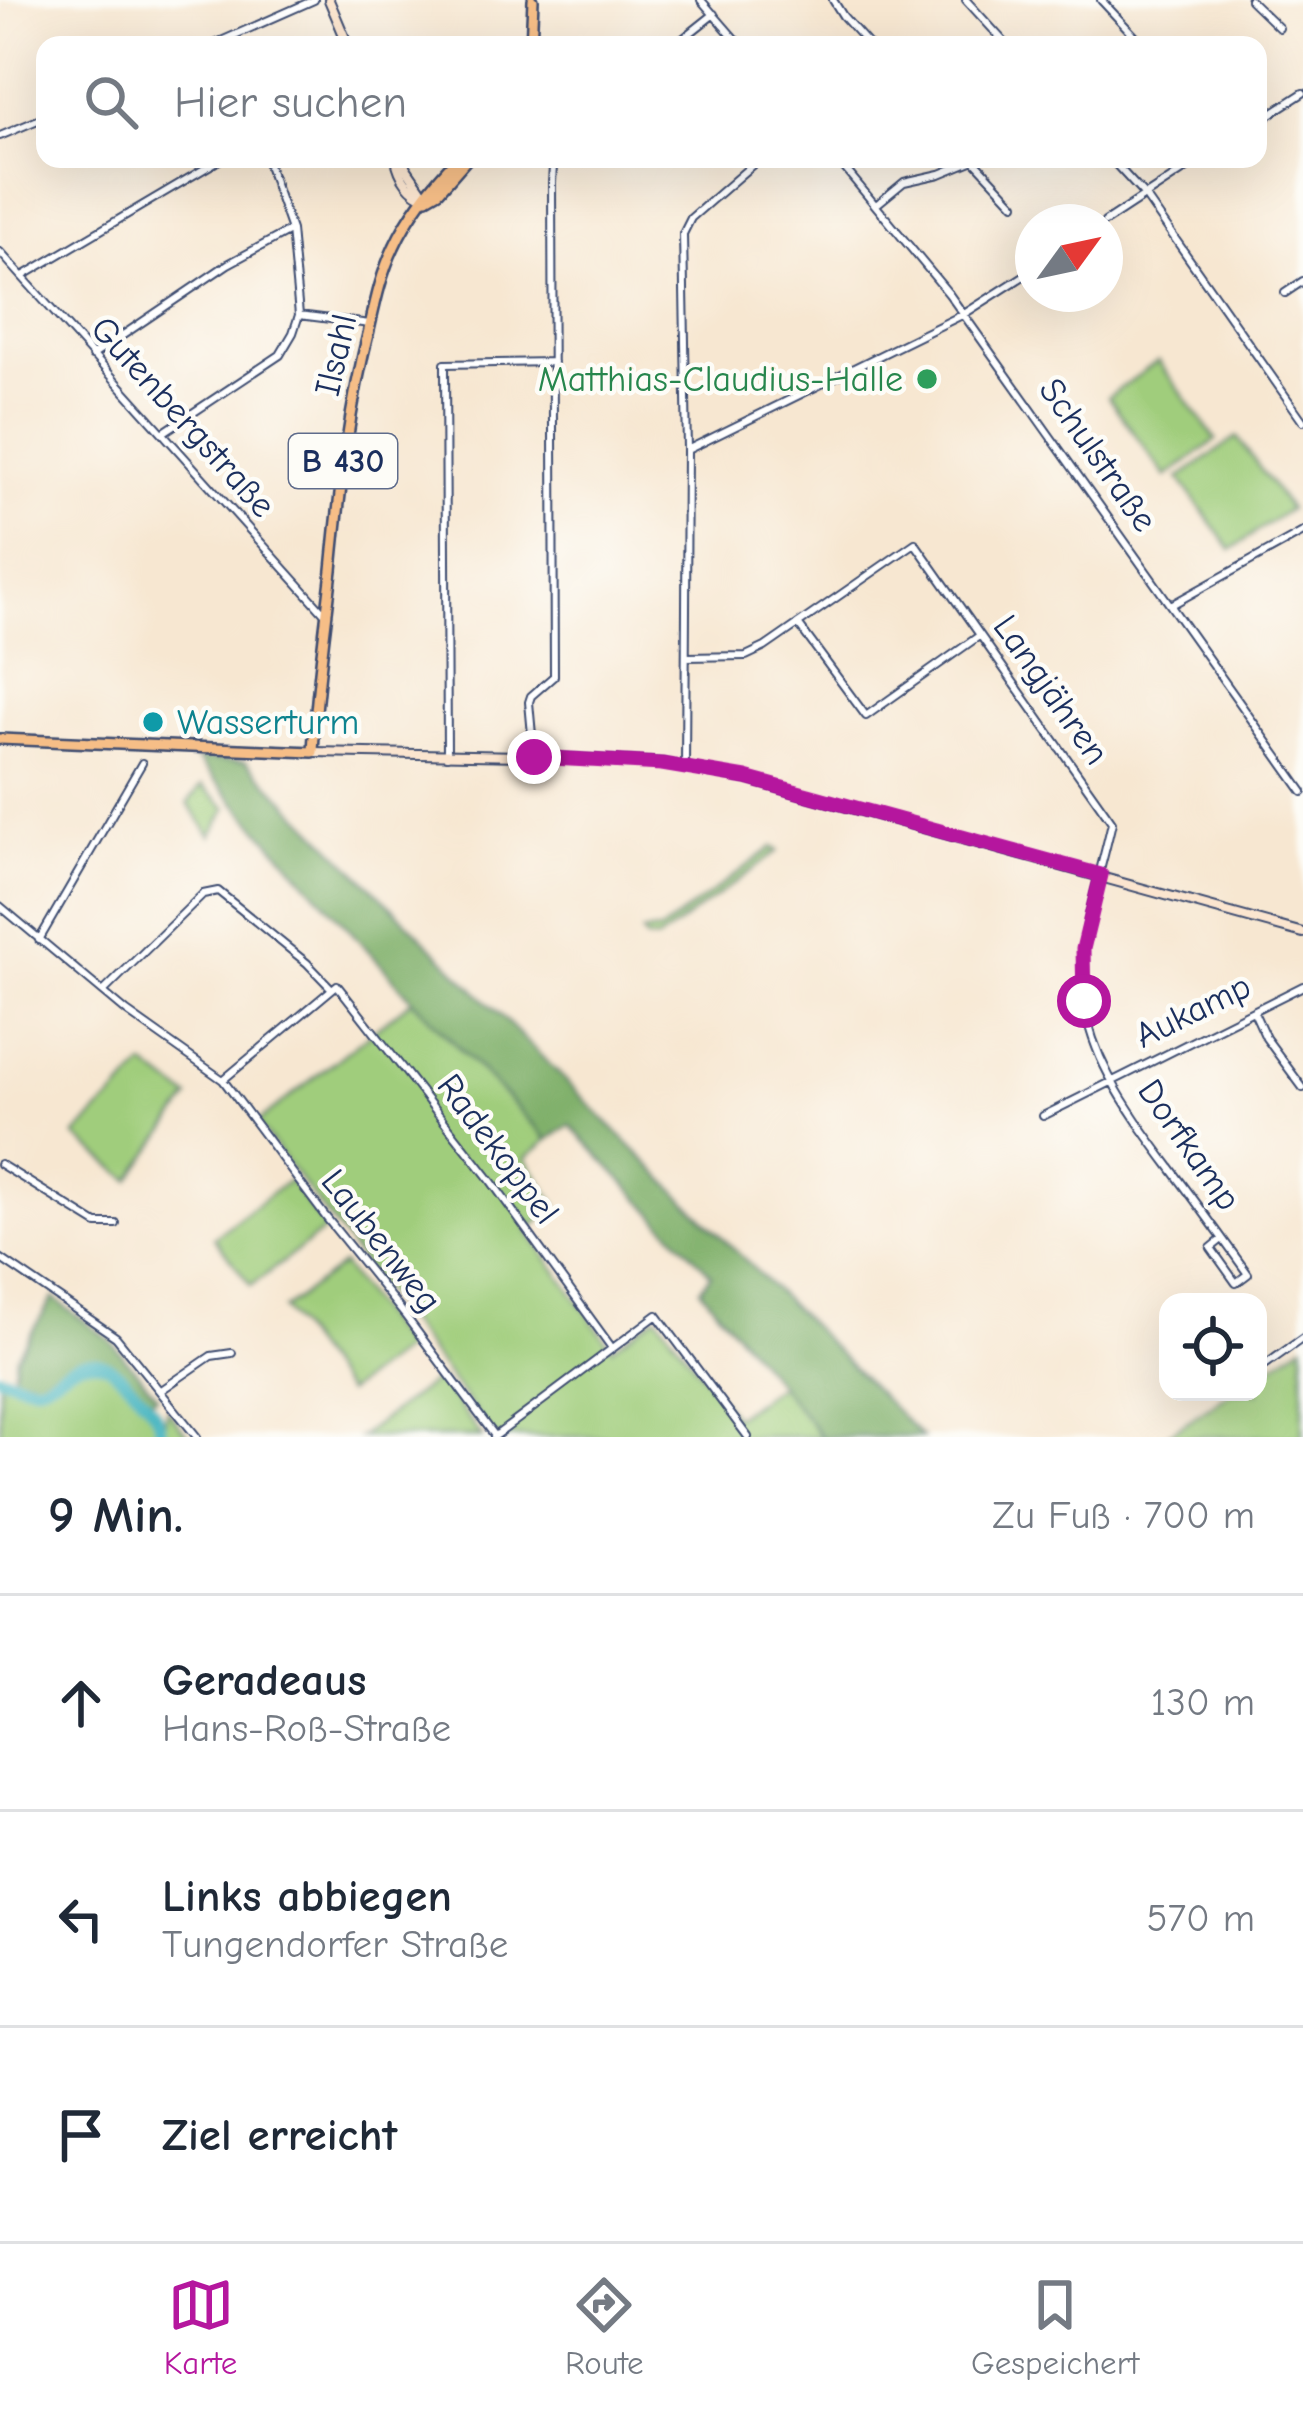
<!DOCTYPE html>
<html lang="de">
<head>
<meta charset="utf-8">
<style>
  :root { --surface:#fff; --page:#f2f2f3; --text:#1f2937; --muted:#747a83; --line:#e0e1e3; --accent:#b5179e }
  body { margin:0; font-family:"Comic Neue",sans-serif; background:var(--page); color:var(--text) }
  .controls { position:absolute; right:36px; bottom:36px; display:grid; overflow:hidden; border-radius:24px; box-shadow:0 12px 48px #0002 }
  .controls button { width:108px; height:108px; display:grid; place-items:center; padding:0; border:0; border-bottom:3px solid var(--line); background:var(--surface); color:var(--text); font:60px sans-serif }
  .compass { position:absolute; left:1015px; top:204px; width:108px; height:108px; border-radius:50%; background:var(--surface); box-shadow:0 12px 48px #0002; rotate:57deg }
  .stop { position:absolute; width:36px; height:36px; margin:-27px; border:9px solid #b5179e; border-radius:50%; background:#fff }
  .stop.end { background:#b5179e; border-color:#fff; box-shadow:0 3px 12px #0008 }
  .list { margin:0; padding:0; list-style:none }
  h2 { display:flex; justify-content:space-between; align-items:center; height:156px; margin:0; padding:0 48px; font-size:51px }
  h2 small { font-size:39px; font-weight:400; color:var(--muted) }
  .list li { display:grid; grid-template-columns:78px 1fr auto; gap:36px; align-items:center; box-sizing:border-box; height:216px; padding:0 48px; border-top:3px solid var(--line) }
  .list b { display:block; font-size:45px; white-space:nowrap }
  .list p { margin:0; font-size:39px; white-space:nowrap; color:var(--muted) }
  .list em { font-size:39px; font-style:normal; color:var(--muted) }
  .icon { flex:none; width:66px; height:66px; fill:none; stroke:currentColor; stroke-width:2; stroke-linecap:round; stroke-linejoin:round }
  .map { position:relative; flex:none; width:1303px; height:1437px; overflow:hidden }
  .search { position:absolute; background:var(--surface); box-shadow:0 12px 48px #0002; left:36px; right:36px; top:36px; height:132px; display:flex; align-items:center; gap:30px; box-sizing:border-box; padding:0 42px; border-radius:24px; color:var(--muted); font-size:45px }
  .sheet { height:804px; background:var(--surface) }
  nav { display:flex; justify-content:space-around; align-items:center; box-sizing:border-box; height:168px; border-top:3px solid var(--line); background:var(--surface); font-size:33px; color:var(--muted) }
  nav a { display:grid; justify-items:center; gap:6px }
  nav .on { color:var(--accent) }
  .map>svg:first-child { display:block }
  .green { fill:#a0cd7b; stroke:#5e7e6c; stroke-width:3 }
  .forest { fill:#80b06b; stroke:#4e7064; stroke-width:3 }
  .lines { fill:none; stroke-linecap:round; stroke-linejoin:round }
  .river { stroke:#48b6c1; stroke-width:12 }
  .minor-casing { stroke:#3c4b6f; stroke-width:10 }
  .tertiary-casing { stroke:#3c4b6f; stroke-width:10 }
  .secondary-casing { stroke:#3c4b6f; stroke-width:12 }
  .primary-casing { stroke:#3c4b6f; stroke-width:14 }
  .minor { stroke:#fff; stroke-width:6 }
  .tertiary { stroke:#fff; stroke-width:6 }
  .secondary { stroke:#fbe5cf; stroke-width:8 }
  .primary { stroke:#f6be87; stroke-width:9 }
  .route { stroke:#b5179e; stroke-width:15 }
  .leisure-dot { fill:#2e9e5b; stroke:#fdfcf7; stroke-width:4.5 }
  .culture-dot { fill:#0f9aa8; stroke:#fdfcf7; stroke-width:4.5 }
  .labels { text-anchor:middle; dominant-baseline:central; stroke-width:9; stroke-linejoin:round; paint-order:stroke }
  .shield { fill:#fdfcf7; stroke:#5f6c8c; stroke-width:3 }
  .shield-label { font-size:33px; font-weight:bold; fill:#1b2f5e }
  .street-label { font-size:36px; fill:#1b2f5e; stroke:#fdfcf7 }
  .leisure-label { font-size:36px; fill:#27864d; stroke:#fdfcf7; text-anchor:end }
  .culture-label { font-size:36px; fill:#0d838f; stroke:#fdfcf7; text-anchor:start }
</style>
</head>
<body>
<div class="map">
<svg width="1303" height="1437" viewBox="0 0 1303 1437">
  <rect width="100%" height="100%" fill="#fdfcf7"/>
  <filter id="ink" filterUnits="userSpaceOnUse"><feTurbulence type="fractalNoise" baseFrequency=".00833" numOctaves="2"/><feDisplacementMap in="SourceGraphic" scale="24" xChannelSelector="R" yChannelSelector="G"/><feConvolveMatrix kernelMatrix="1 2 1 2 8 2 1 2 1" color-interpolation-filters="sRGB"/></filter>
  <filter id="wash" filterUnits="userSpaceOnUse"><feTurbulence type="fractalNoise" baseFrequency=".004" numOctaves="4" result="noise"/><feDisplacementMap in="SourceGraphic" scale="48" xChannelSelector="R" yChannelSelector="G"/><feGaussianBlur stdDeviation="2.7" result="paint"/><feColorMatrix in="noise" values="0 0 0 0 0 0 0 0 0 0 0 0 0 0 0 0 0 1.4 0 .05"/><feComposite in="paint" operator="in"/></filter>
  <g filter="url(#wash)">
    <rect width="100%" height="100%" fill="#f7e7d1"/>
    <path class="green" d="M1158,361L1216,440L1166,477L1108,397Z
      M1237,437L1289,509L1231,550L1179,478Z
      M202,786L227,808L211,836L188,803Z
      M773,847L778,851L657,940L646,939L642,933L660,931Z
      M412,1000L548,1140L526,1158L557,1206L528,1231L612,1348L657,1315L734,1417L779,1385L822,1437H494L257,1123Z
      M145,1066L190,1098L130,1180L75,1136Z
      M289,1180L326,1229L251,1286L214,1237Z
      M342,1265L405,1349L346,1393L283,1309Z
      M1303,1344V1437H1164L1232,1392H1258V1375Z
      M90,1357C124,1362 148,1395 164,1423L167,1409L189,1437H0V1372L37,1381L74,1359Z
      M438,1378L482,1437H359Z"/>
    <path class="forest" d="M196,759L246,761L922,1437H822L700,1289L711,1274L570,1125L548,1140L412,999Z
      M53,1298L110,1340L157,1395L151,1400C131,1379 104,1345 71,1362C59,1368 50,1376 37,1381L13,1376L16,1357Z"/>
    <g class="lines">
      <path class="river" d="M0,1376C11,1379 26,1386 37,1385C46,1384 55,1377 62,1372C96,1347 117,1370 141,1396C153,1408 161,1419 161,1437"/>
    </g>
  </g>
  <g filter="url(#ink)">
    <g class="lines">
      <g class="minor-casing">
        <path id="minor" d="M701,0L740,45
          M833,0L843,16L869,45
          M966,0L1007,45
          M1101,0L1143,45
          M1250,0L1279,28
          M675,45L714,14
          M1258,122L1303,93
          M837,159L949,294L1303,792
          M973,159L1015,204
          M1111,159L1145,196L1303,421
          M876,205L904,182L940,174L974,160
          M1105,222L1201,159
          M0,252L326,615
          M23,276L221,159
          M1285,293L1303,281
          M299,315L370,324
          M92,356L228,264L291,230
          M164,432L280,355L293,333L299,315L291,230L266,159
          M687,450L964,314L1033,270
          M1171,605L1303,532
          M798,624L866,716L979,636
          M686,657L746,656L765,647L915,543L1112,822C1101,872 1083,923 1082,975C1081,1053 1134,1118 1178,1178C1202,1210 1225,1242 1248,1274L1236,1283L1211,1248L1222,1239
          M447,756L445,364L553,362
          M534,757L529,702L531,696L554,676L552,183L553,166L557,159
          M685,768L687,450L683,234L691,218L759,159
          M0,906L127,1012L223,1080L325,1216L404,1314L495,1436
          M39,940L142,763
          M103,992L203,894L218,891L307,963L332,989
          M1254,1012L1266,1038L1303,1088
          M223,1080L337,985L491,1181L612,1348
          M1043,1116L1303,986
          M0,1164L97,1224H116
          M0,1258L116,1337L197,1437
          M1258,1370L1303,1338
          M160,1391L211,1356L232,1353
          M494,1437L657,1315L748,1437"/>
      </g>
      <g class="tertiary-casing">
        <path id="tertiary" d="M212,45L314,0
          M0,136L45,117"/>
      </g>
      <g class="secondary-casing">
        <path id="secondary" d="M329,0L348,45
          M396,159C399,176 410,193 427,198
          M400,159L426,197
          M313,752L529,756L661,763L746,779L1303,933"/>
      </g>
      <g class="primary-casing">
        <path id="primary" d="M531,45L533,0
          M427,198L439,191L467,159
          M0,739L313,752C316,692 325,631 332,570C340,487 349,407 370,326C376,299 382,272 394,247C408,216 433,183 457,159"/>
      </g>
      <use href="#minor" class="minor"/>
      <use href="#tertiary" class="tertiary"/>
      <use href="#secondary" class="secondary"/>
      <use href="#primary" class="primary"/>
    </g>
  </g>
  <g class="lines" filter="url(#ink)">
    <path class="route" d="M534,757L662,764L746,778L1101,875L1083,949L1084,1001"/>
  </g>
  <circle class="leisure-dot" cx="927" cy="379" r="12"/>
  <circle class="culture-dot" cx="153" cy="722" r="12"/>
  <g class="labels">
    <rect class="shield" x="289" y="434" width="108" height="54" rx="9"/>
    <g class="shield-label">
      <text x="343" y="461">B 430</text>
    </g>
    <g class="street-label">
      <text transform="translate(336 355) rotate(-77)">Ilsahl</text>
      <text transform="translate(183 417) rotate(48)">Gutenbergstraße</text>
      <text transform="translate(1098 455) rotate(55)">Schulstraße</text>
      <text transform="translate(1051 690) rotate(55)">Langjähren</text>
      <text transform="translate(1193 1011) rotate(-26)">Aukamp</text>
      <text transform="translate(1189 1145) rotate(55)">Dorfkamp</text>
      <text transform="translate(498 1149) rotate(53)">Radekoppel</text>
      <text transform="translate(381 1241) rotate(52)">Laubenweg</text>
    </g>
    <g class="leisure-label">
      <text x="903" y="379">Matthias-Claudius-Halle</text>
    </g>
    <g class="culture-label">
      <text x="177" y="722">Wasserturm</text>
    </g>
  </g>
</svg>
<div class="controls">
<button><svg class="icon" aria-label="locate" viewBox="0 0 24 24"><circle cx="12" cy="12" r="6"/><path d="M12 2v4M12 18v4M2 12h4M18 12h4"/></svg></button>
</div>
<svg class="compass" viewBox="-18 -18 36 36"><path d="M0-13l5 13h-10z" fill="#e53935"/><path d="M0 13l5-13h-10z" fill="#747a83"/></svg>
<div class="stop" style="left:1084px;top:1001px"></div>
<div class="stop end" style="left:534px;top:757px"></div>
<div class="search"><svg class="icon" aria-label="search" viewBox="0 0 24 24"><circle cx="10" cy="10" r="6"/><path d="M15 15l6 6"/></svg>Hier suchen</div>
</div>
<section class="sheet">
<h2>9 Min.<small>Zu Fuß · 700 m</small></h2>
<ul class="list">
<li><svg class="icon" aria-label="ahead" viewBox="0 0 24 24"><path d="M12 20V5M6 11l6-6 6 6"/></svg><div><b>Geradeaus</b><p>Hans-Roß-Straße</p></div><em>130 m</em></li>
<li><svg class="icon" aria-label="left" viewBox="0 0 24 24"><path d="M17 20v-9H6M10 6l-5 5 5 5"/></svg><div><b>Links abbiegen</b><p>Tungendorfer Straße</p></div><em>570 m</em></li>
<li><svg class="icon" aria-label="arrive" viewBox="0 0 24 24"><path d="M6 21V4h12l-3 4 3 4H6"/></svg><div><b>Ziel erreicht</b></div></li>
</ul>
</section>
<nav>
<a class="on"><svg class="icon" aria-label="map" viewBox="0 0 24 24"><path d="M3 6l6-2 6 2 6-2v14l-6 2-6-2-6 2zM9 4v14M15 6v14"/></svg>Karte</a>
<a><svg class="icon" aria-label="directions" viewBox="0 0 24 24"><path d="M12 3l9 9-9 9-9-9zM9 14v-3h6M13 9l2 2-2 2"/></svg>Route</a>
<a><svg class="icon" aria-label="saved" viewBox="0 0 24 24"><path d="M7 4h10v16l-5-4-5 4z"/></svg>Gespeichert</a>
</nav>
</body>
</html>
